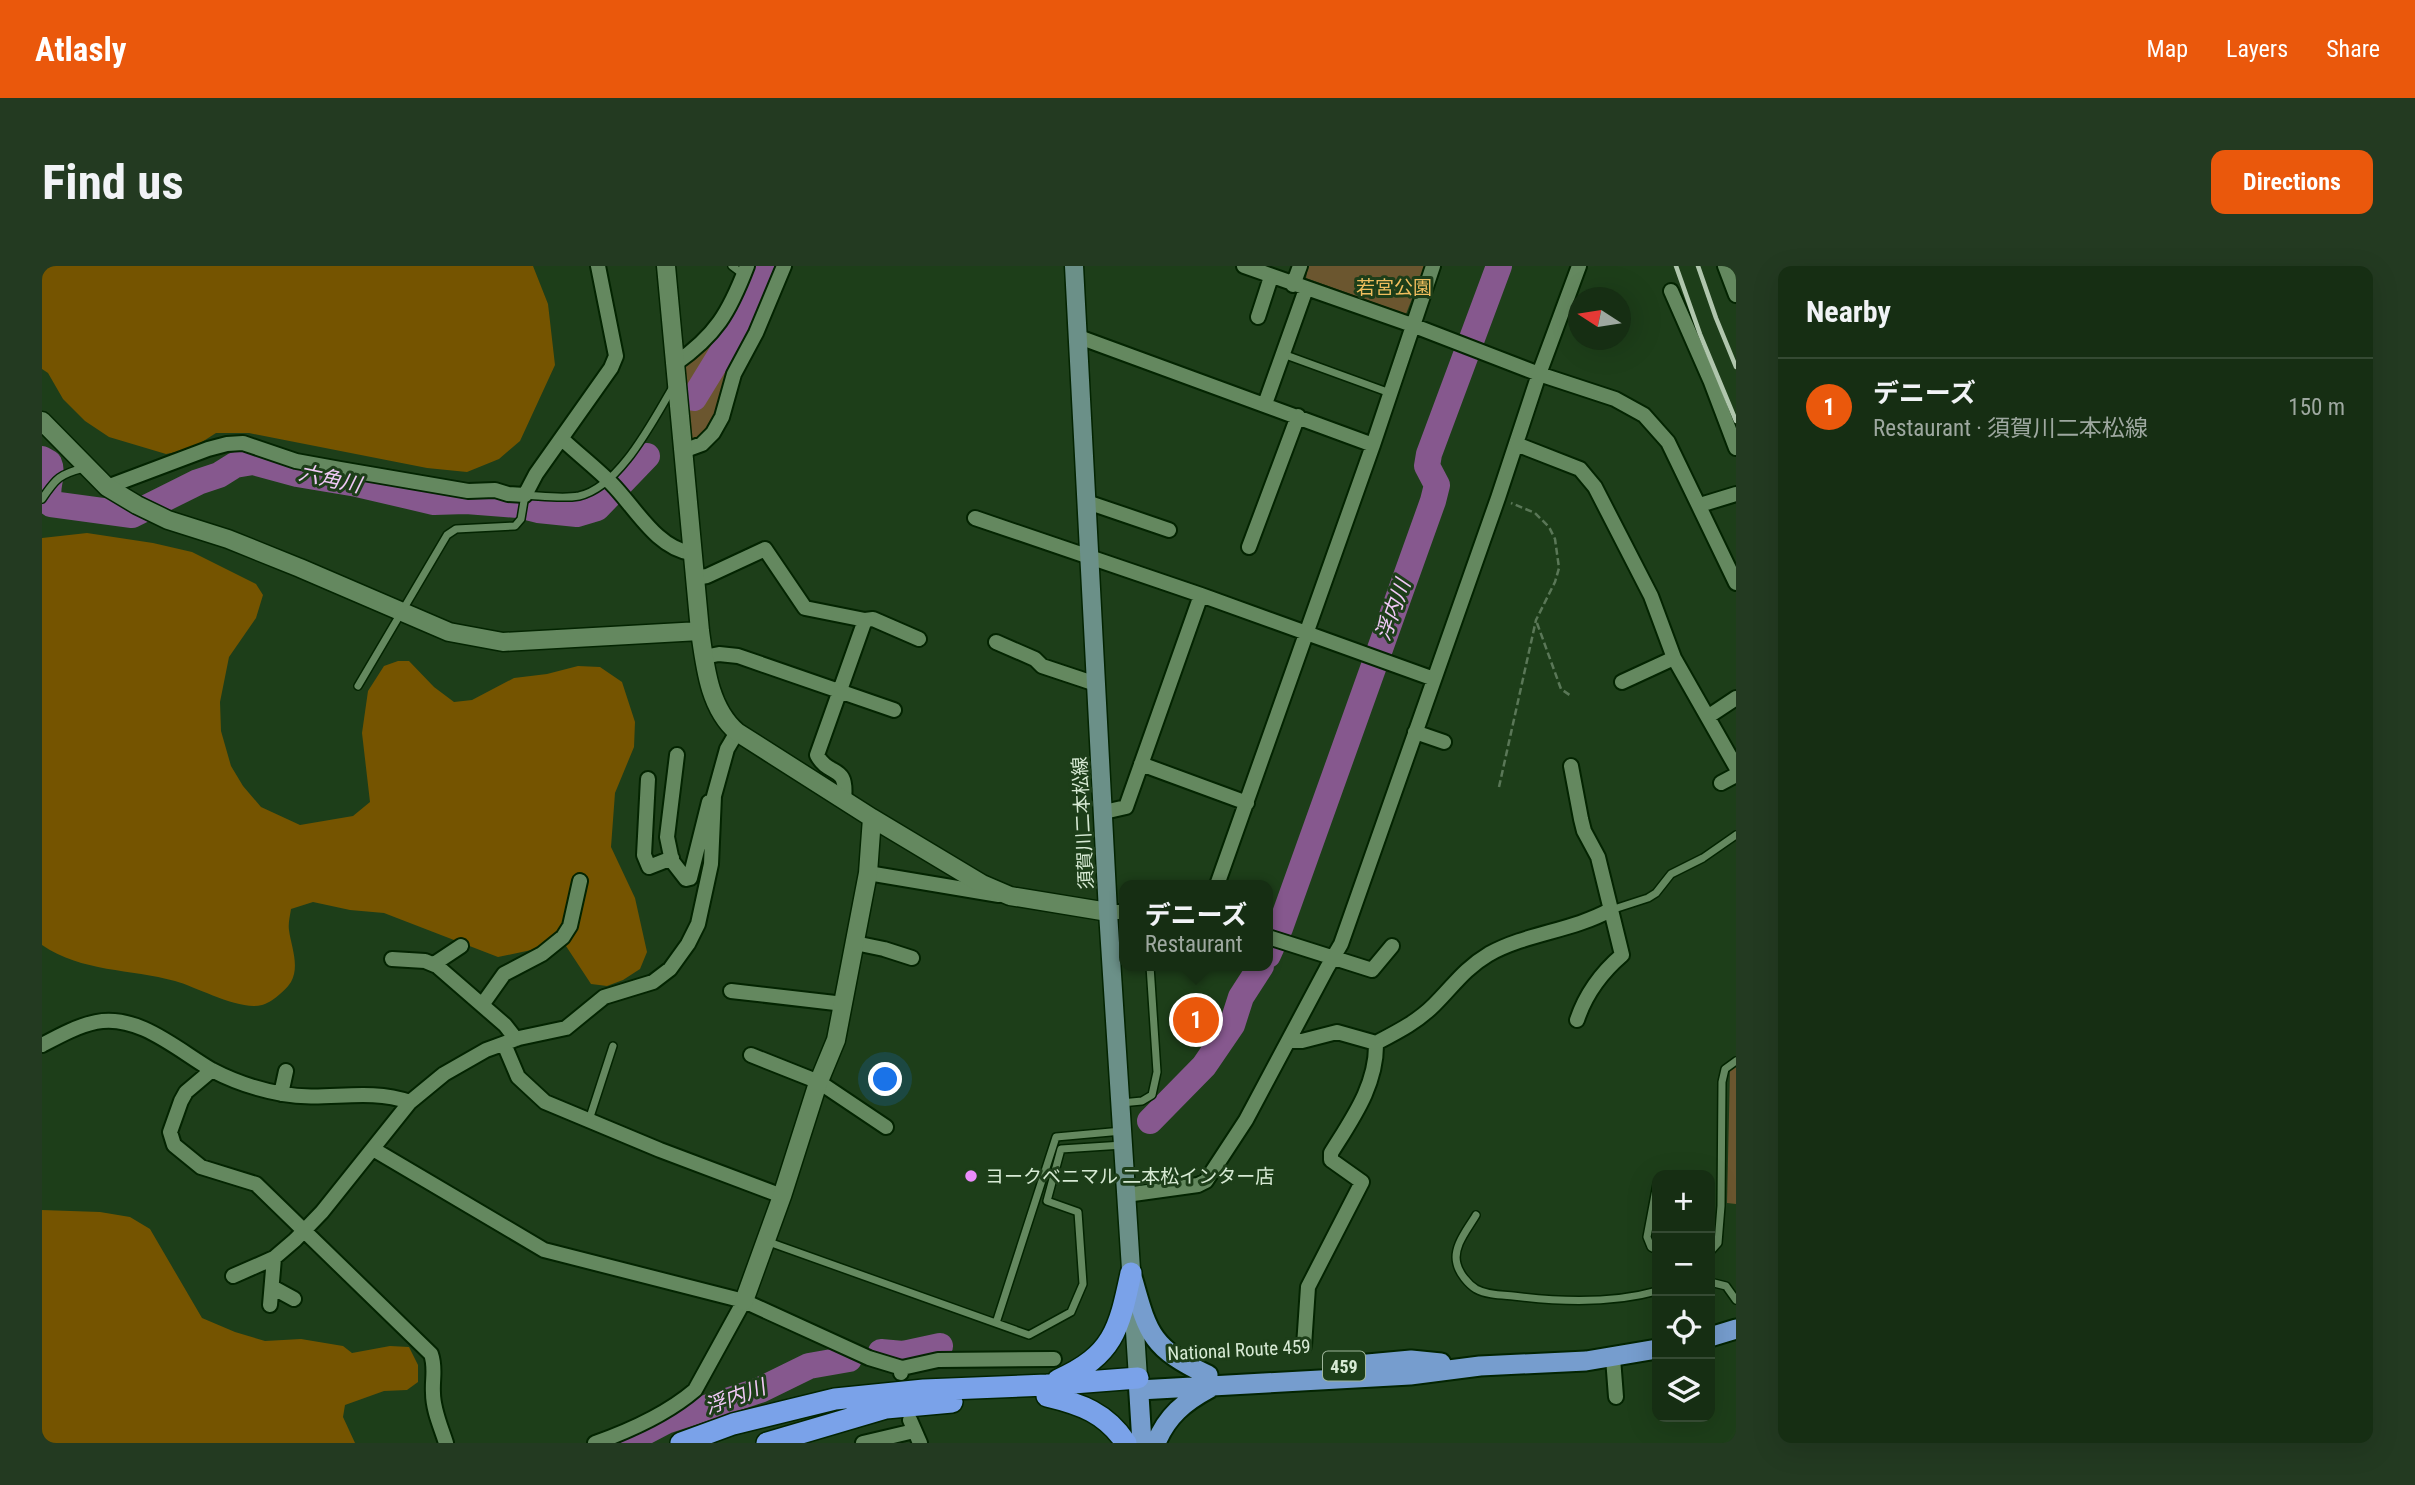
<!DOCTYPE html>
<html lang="en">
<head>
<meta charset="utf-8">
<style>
  :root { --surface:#162e13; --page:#233a21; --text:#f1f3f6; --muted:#9ea8a0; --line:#354a33; --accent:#ea580c }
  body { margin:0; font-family:"Roboto Condensed","Noto Sans JP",sans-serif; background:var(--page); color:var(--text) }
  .controls { position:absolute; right:21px; bottom:21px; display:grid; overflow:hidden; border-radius:14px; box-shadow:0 7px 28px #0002 }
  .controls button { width:63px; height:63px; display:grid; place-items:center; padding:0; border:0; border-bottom:2px solid var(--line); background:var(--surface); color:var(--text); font:35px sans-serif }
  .compass { position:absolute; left:1526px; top:21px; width:63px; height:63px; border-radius:50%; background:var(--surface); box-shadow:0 7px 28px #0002; rotate:282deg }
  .you { position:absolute; left:844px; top:814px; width:24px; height:24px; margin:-18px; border:5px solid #fff; border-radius:50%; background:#1a73e8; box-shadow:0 0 0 10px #1a73e833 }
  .badge { display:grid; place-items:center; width:46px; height:46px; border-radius:50%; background:var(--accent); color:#fff; font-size:23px; font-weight:700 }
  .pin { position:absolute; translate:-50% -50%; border:4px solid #fff; box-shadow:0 2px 7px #0006 }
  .popup { position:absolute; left:1077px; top:614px; width:154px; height:91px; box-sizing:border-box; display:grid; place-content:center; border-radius:14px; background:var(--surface); filter:drop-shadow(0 2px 5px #0005); font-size:23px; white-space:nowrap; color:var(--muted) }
  .popup b { font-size:26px; color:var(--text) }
  .popup::after { content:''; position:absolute; left:50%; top:100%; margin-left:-14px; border:14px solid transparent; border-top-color:var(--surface) }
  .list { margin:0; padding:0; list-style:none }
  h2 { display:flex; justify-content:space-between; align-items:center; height:91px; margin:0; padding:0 28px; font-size:30px }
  h2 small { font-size:23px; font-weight:400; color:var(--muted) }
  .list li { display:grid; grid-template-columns:46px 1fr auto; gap:21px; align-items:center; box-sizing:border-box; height:98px; padding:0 28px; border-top:2px solid var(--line) }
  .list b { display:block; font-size:26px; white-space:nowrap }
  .list p { margin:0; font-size:23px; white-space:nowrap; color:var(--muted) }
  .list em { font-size:23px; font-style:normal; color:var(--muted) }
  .icon { flex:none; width:38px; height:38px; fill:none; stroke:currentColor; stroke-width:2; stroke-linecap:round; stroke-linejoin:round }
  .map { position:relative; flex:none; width:1694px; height:1177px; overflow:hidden; border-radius:14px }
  header { display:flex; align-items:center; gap:42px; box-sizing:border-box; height:98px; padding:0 35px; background:var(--accent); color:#fff }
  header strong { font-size:33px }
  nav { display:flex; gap:38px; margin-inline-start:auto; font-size:24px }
  .intro { display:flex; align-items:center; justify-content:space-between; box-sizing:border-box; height:168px; padding:0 42px }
  h1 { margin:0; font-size:49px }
  .button { padding:18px 32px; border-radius:14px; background:var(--accent); color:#fff; font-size:24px; font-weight:700 }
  main { display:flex; gap:42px; padding:0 42px }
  aside { flex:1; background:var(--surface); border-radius:14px; box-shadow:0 7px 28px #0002 }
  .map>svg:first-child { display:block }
  .green { fill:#6b562f }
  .forest { fill:#755400 }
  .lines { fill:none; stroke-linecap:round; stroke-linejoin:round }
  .river { stroke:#86588e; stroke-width:26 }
  .service-casing { stroke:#032401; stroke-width:10 }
  .minor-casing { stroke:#032401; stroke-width:18 }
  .tertiary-casing { stroke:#032401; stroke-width:21 }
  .secondary-casing { stroke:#032401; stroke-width:21 }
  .trunk-casing { stroke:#032401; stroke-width:23 }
  .motorway-casing { stroke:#032401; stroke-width:24 }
  .path { stroke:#5a7757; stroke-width:2.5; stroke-dasharray:7 3.5; stroke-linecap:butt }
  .service { stroke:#64885f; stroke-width:7 }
  .minor { stroke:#64885f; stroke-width:14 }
  .tertiary { stroke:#64885f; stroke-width:18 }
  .secondary { stroke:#6b9088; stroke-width:18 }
  .trunk { stroke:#769dce; stroke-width:19 }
  .motorway { stroke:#7aa2e9; stroke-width:21 }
  .rail { stroke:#b0c6ad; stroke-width:4.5 }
  .poi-dot { fill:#eb8dfb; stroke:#1d3e19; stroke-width:2.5 }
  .labels { text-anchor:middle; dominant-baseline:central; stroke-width:6; stroke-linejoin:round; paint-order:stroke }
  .shield { fill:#1d3e19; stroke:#9fb69c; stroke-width:2 }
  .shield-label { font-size:18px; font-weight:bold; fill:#d7ead4 }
  .park-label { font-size:19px; fill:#f0be5e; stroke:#1d3e19 }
  .street-label { font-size:19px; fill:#d7ead4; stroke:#1d3e19 }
  .poi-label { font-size:19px; fill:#d7ead4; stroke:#1d3e19; text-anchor:start }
  .water-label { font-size:21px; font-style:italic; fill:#f1c9f7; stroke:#1d3e19 }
</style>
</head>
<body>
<header>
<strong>Atlasly</strong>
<nav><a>Map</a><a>Layers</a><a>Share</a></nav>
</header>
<div class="intro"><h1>Find us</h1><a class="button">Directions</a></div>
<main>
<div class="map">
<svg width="1694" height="1177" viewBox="0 0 1694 1177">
  <rect width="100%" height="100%" fill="#1d3e19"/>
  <path class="green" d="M705,0H742L680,151L641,185L633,98L659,80Z
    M1266,0H1383L1364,48L1264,12Z
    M1694,800V938L1685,937L1688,803Z"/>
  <path class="forest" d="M0,0H491L506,38L513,99L478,175L457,193L425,206L385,202L207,167H174L149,183L124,188L67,171L43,155L21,133L6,107L0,103Z
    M45,267L111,277L150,286L214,318L221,329L214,352L187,391L178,436L179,465L189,500L201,520L219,541L258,559L311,550L328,536L320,467L326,425L342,400L356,395H367L392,421L412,436L430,434L472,412L505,408L536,400L558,401L580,416L593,456L592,481L573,527L569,581L593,632L605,686L598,703L581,714L565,720L549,718L522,677L456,691L342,647L308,644L271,636L249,643C248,650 246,657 247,664C249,680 258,700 249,716C244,724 229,737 220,739C197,745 155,721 133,715C89,703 39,706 0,679V272Z
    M0,944L58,946L88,951L108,963L160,1052L193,1066L223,1075L259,1073L301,1080L310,1087L348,1080L367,1081L376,1099V1116L365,1124L342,1125L303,1139L301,1151L313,1177H0Z"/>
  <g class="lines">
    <path class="river" d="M652,132L690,70L722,0
      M0,193L7,197C13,210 1,224 9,238L90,249L156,216L177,209L193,199L211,196L255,208L315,218L392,236L424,235L476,239L496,244L535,248L555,242L605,190
      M1226,689L1238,662L1391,235L1395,219L1385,200L1387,188L1457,0
      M1108,855L1162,800L1190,759L1199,731L1219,700
      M839,1086L861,1088L898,1080
      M582,1177L624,1155L718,1124L767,1100L807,1093"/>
    <g class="service-casing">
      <path id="service" d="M690,0L702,9
        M1241,88L1348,127
        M0,233C14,212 18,208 42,202
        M316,420L405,269L414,263L473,260L479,253L483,229C501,230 520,233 537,230C578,221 611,154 631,121
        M1569,644L1606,632L1614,627L1629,608L1661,592L1694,569
        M1079,837L1100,835L1110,829L1115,806L1108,700
        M547,854L571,780
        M1615,918L1605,971L1609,981L1615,984
        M1434,949C1426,963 1410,981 1415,998C1417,1007 1426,1018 1434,1023C1445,1029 1459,1029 1471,1030C1518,1036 1569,1038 1615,1025
        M724,975L987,1069L1029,1046L1041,1018L1036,946L1005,935L1019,883L1081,879
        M1668,986L1676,977L1679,940L1680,816L1683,803L1694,795
        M1668,1016L1684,1020L1694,1034
        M954,1057L1014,871L1080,865"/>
    </g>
    <g class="minor-casing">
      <path id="minor" d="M1202,0L1370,59L1497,108L1573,133L1602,149L1626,176L1694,317
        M1683,0L1694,29
        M1251,19L1258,0
        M1629,25L1669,116L1694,182
        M1216,51L1229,11
        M1037,71L1331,179
        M633,98C674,69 687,47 705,0
        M1223,138L1264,23
        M520,173C536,188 554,202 569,217C593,241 614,282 649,287
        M1474,178L1538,203L1553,221L1609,330L1632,392L1694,501
        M641,185L660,178L671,167L680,151L692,108L714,67L742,0
        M65,221L166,183L185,178L201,177L254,195L298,203L426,225L453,224L466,228L483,229L494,208L569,102L574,90L556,0
        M1045,236L1127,264
        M1658,239L1694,228
        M933,252L1159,329L1392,413
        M1207,281L1256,150
        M653,312L665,310L723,283L763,342L823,354L775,489C787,512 806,497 802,533
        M823,354L831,353L877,373
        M954,376L993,393L1000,400L1054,418
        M662,391L677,388L696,390L852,444
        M1580,416L1632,392
        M1667,450L1694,432
        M1373,466L1402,476
        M635,489L625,571L630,595L644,613L648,612L667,536
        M1099,498L1205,537
        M1529,500L1539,553L1542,565L1556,591L1580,689C1559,707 1544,727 1535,754
        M606,513L602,589L607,601L630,592
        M1679,517L1694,509
        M1062,546L1084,541L1159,329
        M826,607L957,629
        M1175,619L1331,179L1391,0
        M1066,646H1082
        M1226,671L1330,704L1350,680
        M813,677L842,683L870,692
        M350,693L383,695L395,700L463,759L474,773
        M392,698L419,680
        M689,725L802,738
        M440,739L462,708L500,688L521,671L528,660L538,615
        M1247,775H1260L1295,766L1334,777C1355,766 1375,756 1392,739C1412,719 1422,703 1447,688C1485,667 1530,665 1568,644
        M462,778L476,811L503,836L618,884L740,930
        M0,779C17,770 35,760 54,756C96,747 137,785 170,804C191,815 218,824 241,828C285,836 323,821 368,836
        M709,789L777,816L844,861
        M170,804L144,826L139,835L128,866L132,879L159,901L214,918L389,1088C394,1102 390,1113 391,1127C391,1144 399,1161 404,1177
        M239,828L244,805
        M331,883L502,984L702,1035L827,1092L860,1102L859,1107
        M1084,929L1156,919L1164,915L1204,854L1285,702L1299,678L1456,232L1497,108L1537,0
        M191,1010L232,992L253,974L280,946L368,836L402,808L444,784L477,772L524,762L562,731L611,716L628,703L646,678L656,658L669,598L672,530L685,483L695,466
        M230,1021L252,1033
        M228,1039L232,992
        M1262,1080L1266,1021L1320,916L1289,894V887C1310,853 1335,819 1334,777
        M1571,1092L1574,1131
        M860,1102L896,1094L1012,1093
        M868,1154L878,1177
        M553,1177C587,1165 626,1147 653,1124L702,1035
        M821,1177L872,1165"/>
    </g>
    <g class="tertiary-casing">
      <path id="tertiary" d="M624,0L658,365C663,400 667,442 695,466L830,552L940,618L968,630L1066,646
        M0,155L65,221L95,239L126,254L186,273L258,302L407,366L461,376L658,365
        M702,1035L740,930L775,820L794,774L826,607L830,552"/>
    </g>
    <g class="secondary-casing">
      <path id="secondary" d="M1032,0L1066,646L1096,1112"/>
    </g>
    <g class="trunk-casing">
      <path id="trunk" d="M1089,1007C1106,1067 1107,1081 1166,1109
        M1668,1071L1694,1063
        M1293,1101L1369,1094L1399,1097
        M1096,1113L1100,1177
        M1097,1124L1368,1109L1438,1100L1544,1095L1615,1083
        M1114,1177C1125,1150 1142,1136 1168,1122"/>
    </g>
    <g class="motorway-casing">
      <path id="motorway" d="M1016,1114C1072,1089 1077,1063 1089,1007
        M1005,1130C1039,1138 1064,1147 1084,1177
        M639,1177L691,1158L793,1133L882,1124L1005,1119L1096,1112
        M725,1177L844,1142L910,1136"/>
    </g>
    <path class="path" d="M1495,357L1519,423L1529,430
      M1457,521L1494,354L1513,316L1517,302L1513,273L1507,261L1493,247L1469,237"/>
    <use href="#service" class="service"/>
    <use href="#minor" class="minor"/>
    <use href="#tertiary" class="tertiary"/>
    <use href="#secondary" class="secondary"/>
    <use href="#trunk" class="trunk"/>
    <use href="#motorway" class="motorway"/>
    <path class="rail" d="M1634,0L1658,68L1694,155
      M1656,0L1674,52L1694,101"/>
  </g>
  <circle class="poi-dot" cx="929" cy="910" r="7"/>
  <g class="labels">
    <rect class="shield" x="1281" y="1085.5" width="42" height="29" rx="5"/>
    <g class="shield-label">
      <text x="1302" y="1100">459</text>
    </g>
    <g class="park-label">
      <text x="1352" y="21">若宮公園</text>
    </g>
    <g class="street-label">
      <text transform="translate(1041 557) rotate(-93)">須賀川二本松線</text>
      <text transform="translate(1197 1084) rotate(-3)">National Route 459</text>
    </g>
    <g class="poi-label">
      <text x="943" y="910">ヨークベニマル 二本松インター店</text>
    </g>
    <g class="water-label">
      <text transform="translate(288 213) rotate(12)">六角川</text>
      <text transform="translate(1351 344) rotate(-70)">浮内川</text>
      <text transform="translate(693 1131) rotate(-20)">浮内川</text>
    </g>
  </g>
</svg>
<div class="controls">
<button>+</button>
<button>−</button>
<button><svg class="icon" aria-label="locate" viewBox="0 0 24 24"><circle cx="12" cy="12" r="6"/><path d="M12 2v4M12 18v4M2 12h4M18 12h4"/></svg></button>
<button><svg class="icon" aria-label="layers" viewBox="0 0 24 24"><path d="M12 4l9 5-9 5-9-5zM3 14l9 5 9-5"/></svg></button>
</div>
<svg class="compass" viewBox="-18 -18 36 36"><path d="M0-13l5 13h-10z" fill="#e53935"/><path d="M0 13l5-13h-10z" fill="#9ea8a0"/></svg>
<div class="you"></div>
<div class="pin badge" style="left:1154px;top:754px">1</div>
<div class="popup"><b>デニーズ</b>Restaurant</div>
</div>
<aside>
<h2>Nearby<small></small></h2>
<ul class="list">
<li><span class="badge">1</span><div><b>デニーズ</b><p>Restaurant · 須賀川二本松線</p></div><em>150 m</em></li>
</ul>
</aside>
</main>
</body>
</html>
